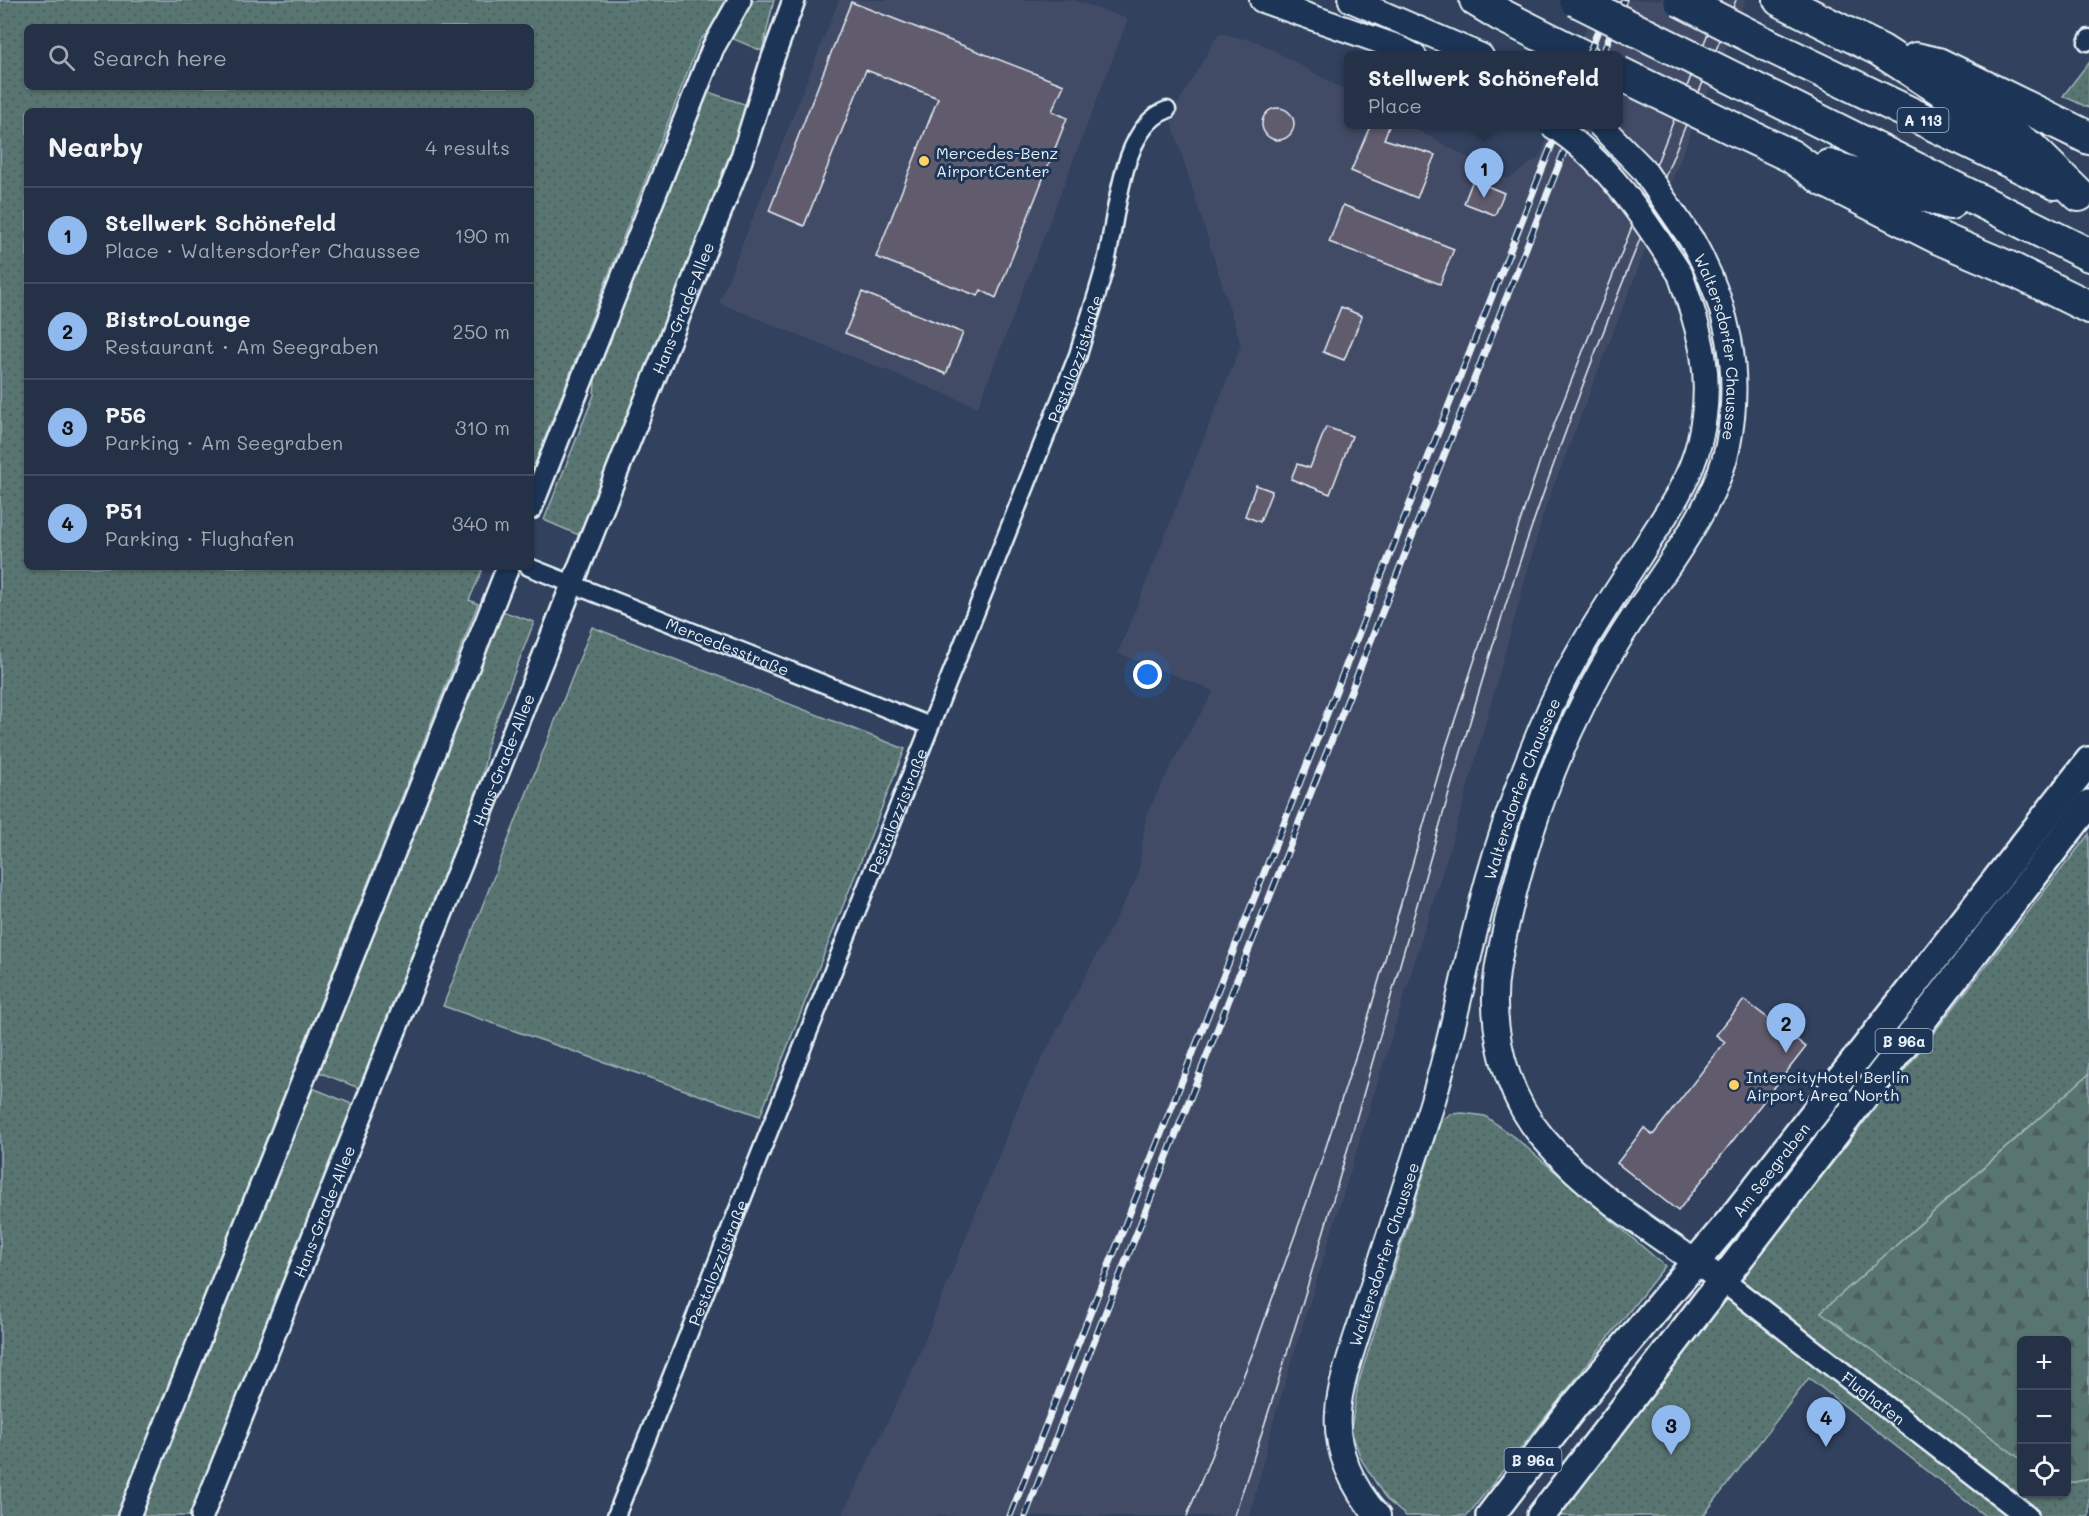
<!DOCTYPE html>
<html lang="en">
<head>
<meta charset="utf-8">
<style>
  :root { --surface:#253146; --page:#2d394d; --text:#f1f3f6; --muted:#a3a9b3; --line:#424c5f; --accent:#90b9f0 }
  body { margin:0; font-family:Mali,sans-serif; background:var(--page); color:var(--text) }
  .controls { position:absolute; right:18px; bottom:18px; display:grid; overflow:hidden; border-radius:9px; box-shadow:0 2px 4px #0004 }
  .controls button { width:54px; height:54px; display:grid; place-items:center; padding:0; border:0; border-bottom:2px solid var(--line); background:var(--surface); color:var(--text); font:30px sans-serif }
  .you { position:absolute; left:1148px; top:675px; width:21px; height:21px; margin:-15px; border:4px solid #fff; border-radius:50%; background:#1a73e8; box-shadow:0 0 0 9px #1a73e833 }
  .badge { display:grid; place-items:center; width:39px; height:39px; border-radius:50%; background:var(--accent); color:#111; font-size:20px; font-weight:700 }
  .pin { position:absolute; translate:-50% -50px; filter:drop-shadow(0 2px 3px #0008) }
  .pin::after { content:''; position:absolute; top:32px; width:21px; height:18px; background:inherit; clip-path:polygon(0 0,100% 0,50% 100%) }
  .popup { position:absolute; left:1344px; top:51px; width:279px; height:78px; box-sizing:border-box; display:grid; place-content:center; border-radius:9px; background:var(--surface); filter:drop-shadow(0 2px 4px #0005); font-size:20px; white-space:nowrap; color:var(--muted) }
  .popup b { font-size:22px; color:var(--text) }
  .popup::after { content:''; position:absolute; left:50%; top:100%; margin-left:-12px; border:12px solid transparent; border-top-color:var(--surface) }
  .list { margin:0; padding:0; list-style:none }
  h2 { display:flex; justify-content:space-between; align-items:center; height:78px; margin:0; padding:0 24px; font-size:26px }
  h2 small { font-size:20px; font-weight:400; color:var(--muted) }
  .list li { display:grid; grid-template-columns:39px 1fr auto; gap:18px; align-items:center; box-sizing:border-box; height:96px; padding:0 24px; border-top:2px solid var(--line) }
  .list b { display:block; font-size:22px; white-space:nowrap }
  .list p { margin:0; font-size:20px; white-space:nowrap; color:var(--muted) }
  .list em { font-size:20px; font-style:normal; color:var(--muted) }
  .icon { flex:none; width:33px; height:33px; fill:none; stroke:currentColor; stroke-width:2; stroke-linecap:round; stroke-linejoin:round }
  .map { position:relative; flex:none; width:2089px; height:1516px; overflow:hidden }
  .search { position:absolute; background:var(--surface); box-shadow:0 2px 4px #0004; left:24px; top:24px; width:510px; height:66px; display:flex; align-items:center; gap:15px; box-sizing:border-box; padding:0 21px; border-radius:9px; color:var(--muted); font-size:22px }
  .panel { position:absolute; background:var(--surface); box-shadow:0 2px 4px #0004; left:24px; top:108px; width:510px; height:462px; border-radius:9px }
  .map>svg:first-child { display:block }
  .built { fill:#424c66 }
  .grass { fill:url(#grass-dots); stroke:#a0b3b5; stroke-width:1.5; fill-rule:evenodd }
  .forest { fill:url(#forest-firs); stroke:#a0b3b5; stroke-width:1.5 }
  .building { fill:#615c6e; stroke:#e8f1f8; stroke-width:1.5 }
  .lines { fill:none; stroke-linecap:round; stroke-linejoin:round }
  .minor-casing { stroke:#e8f1f8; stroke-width:21 }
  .tertiary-casing { stroke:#e8f1f8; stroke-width:26 }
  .secondary-casing { stroke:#e8f1f8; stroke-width:28 }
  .primary-casing { stroke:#e8f1f8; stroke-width:32 }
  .motorway-casing { stroke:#e8f1f8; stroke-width:36 }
  .minor { stroke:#1d3557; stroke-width:16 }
  .tertiary { stroke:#1d3557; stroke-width:21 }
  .secondary { stroke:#1d3557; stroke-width:24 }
  .primary { stroke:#1d3557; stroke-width:27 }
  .motorway { stroke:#1d3557; stroke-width:32 }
  .tram { stroke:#e8f1f8; stroke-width:1.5 }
  .rail-casing { stroke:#e8f1f8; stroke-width:7 }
  .rail { stroke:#1d3557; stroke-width:4.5; stroke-dasharray:14; stroke-linecap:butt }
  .secondary-bridge-casing { stroke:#e8f1f8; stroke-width:28; stroke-linecap:butt }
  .motorway-bridge-casing { stroke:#e8f1f8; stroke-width:36; stroke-linecap:butt }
  .secondary-bridge { stroke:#1d3557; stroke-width:24 }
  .motorway-bridge { stroke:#1d3557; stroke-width:32 }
  .poi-dot { fill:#ffd166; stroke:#1d3557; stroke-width:2 }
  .labels { text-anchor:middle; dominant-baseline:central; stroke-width:6; stroke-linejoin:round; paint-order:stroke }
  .shield { fill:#1d3557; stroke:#abb9c8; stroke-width:1.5 }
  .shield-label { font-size:15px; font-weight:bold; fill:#e8f1f8 }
  .poi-label { font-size:16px; fill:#e8f1f8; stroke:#1d3557; text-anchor:start }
  .street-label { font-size:16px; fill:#e8f1f8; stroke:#1d3557 }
</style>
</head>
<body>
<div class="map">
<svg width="2089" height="1516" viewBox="0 0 2089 1516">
  <defs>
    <pattern id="grass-dots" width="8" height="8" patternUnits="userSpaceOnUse" patternTransform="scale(1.5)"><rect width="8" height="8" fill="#587572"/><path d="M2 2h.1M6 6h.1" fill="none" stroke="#4f5e5e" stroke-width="1.8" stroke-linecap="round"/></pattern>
    <pattern id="forest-firs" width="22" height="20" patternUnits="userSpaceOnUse" patternTransform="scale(1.5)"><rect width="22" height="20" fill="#587572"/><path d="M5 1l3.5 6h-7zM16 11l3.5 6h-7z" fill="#4f5e5e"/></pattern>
  </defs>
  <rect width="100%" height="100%" fill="#31415e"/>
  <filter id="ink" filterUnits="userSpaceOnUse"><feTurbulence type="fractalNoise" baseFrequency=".0167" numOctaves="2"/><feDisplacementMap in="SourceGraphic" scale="12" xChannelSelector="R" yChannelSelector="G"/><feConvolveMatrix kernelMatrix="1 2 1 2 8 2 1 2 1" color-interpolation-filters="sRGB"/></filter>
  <g filter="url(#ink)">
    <path class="built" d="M839,0H1073L1128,19L978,407L719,303Z
      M1597,0H1746L1689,137L1545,508L1462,808L1273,1422L1250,1516H842L913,1369L1023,1095L1138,876L1146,815L1184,741L1214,691L1118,653L1241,345L1170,117L1219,33L1258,42L1349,92V124L1408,125L1508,179L1540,157L1551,125L1619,124V56L1576,55Z"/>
    <path class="grass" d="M0,0H726L709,31L700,40L531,474V111H27V567H479L482,571L469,600L478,604L118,1516H0ZM27,27H531V87H27Z
      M752,0H774L762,51L731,38Z
      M2089,62V108L2063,96Z
      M708,92L747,105L743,120L581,536L544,520L594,395L596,369Z
      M499,610L534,622L489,738L482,778L359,1088L316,1071Z
      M592,627L905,749L760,1116L443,1006Z
      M2089,834V1074L1821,1312L2021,1459L2022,1494H2066L2067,1483L2089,1479V1516H1985L1809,1378L1703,1516H1557Z
      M310,1087L354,1105L191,1516H140Z
      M1463,1113L1485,1116L1518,1140L1665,1266L1467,1516H1406L1386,1499L1361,1459L1351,1430L1358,1384L1440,1123L1450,1114Z"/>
    <path class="forest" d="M2089,1074V1479L2070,1483H2066V1340H2022L2021,1459L1821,1312Z"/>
    <path class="building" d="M851,2L1064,85L1052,111L1067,118L996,298L981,290L978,296L876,257L938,98L866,70L804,226L769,211Z
      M1262 124a16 16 0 1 1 32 0a16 16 0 1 1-32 0Z
      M1371,124H1390L1384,139L1435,155L1417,198L1351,171Z
      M1473,180L1504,193L1495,215L1464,203Z
      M1343,205L1454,249L1440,284L1329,242Z
      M862,292L963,333L946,374L845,333Z
      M1341,307L1362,316L1344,360L1323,352Z
      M1326,427L1352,436L1330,494L1291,479L1297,464L1310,468Z
      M1256,485L1272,491L1260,522L1245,516Z
      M1744,1000L1806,1047L1678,1211L1617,1163L1644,1128L1653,1135L1725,1042L1716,1035Z"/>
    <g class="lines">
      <g class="minor-casing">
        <g id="minor">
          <path d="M2087,42L2089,38"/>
          <path id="s1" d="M529,567L930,726"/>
          <path id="s2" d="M616,1516L1078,355C1087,324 1098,294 1106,262C1117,219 1120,127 1167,110"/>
        </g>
      </g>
      <g class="tertiary-casing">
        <g id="tertiary">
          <path d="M531,508L713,48L740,0"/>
          <path id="s3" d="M1722,1280L2027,1516"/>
          <path d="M129,1516L508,567"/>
          <path id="s4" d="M202,1516L741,160L770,66L794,0"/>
        </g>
      </g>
      <g class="secondary-casing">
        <g id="secondary">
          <path d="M1262,0L1397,47L1414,56"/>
          <path d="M1351,0L1481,56"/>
          <path id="s5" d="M1693,242C1729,307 1742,372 1728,445C1715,511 1655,581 1620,638C1566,724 1529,824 1507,922C1501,950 1494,976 1495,1005C1496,1051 1512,1102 1543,1138C1592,1196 1660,1237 1722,1280"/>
          <path id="s6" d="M1378,1516C1353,1489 1335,1450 1338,1413C1339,1384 1356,1339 1365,1310C1387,1242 1409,1175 1431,1107C1454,1032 1467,955 1488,880C1505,820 1526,761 1552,704C1576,652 1609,603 1640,555C1662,520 1689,484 1699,443C1715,378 1701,335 1680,274"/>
        </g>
      </g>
      <g class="primary-casing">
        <g id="primary">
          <path id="s7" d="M1490,1516L1576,1404L1730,1221L2089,761"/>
          <path d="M1541,1516L2089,804"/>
        </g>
      </g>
      <g class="motorway-casing">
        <path id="motorway" d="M1476,0L1501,15L1582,56
          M1780,0L1880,50L2015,137L2031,148L2079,195
          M1768,45L2055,183
          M1916,59L1938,64L2089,138
          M1751,87L2089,255
          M1734,129L1791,156L1824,180L1939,238L2007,267L2089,307
          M1829,166L1950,203"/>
      </g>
      <use href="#minor" class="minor"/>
      <use href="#tertiary" class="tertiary"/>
      <use href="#secondary" class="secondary"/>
      <use href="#primary" class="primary"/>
      <use href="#motorway" class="motorway"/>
      <path class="tram" d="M1187,1516L1255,1347L1321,1162L1368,1018L1446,747L1541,458L1721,0
        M1234,1516C1333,1227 1405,930 1495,639C1562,421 1652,211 1736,0"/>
      <g class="rail-casing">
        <path id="rail" d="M1588,56L1610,0
          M1602,56L1624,0
          M1010,1516L1560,124
          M1025,1516L1575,124"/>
      </g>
      <use href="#rail" class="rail"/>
      <g class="secondary-bridge-casing">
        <path id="secondary-bridge" d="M1550,124C1608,161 1644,218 1680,274
          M1599,124L1643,169L1693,242"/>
      </g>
      <g class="motorway-bridge-casing">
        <path id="motorway-bridge" d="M1576,0L1751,87
          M1680,0L1768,45
          M1619,73L1734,129"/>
      </g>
      <use href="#secondary-bridge" class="secondary-bridge"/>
      <use href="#motorway-bridge" class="motorway-bridge"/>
    </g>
  </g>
  <g class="poi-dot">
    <circle cx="924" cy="161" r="6"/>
    <circle cx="1734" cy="1085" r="6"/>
  </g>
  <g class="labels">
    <g class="shield">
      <rect x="1897.5" y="108" width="51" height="24" rx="4.5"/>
      <rect x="1875.5" y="1029" width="57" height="24" rx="4.5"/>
      <rect x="1504.5" y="1448" width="57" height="24" rx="4.5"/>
    </g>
    <g class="shield-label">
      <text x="1923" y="120">A 113</text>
      <text x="1904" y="1041">B 96a</text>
      <text x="1533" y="1460">B 96a</text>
    </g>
    <g class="poi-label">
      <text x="936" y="152">Mercedes-Benz<tspan x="936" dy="18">AirportCenter</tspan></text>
      <text x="1746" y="1076">IntercityHotel Berlin<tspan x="1746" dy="18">Airport Area North</tspan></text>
    </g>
    <g class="street-label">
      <text stroke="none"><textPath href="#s4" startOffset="1300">Hans-Grade-Allee</textPath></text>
      <text stroke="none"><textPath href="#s5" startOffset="110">Waltersdorfer Chaussee</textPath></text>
      <text stroke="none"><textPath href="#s2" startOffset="1245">Pestalozzistraße</textPath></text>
      <text stroke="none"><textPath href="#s1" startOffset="214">Mercedesstraße</textPath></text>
      <text stroke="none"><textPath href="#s4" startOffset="814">Hans-Grade-Allee</textPath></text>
      <text stroke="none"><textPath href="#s6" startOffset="765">Waltersdorfer Chaussee</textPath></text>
      <text stroke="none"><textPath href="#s2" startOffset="759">Pestalozzistraße</textPath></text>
      <text stroke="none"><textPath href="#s7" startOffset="446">Am Seegraben</textPath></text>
      <text stroke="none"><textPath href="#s4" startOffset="328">Hans-Grade-Allee</textPath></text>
      <text stroke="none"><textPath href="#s6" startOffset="279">Waltersdorfer Chaussee</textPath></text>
      <text stroke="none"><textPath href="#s2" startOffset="273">Pestalozzistraße</textPath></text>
      <text stroke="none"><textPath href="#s3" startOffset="192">Flughafen</textPath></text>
    </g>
  </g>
</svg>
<div class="controls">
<button>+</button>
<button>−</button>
<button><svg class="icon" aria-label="locate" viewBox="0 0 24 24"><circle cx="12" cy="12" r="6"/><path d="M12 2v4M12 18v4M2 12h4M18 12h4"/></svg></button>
</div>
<div class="you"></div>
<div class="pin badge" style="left:1484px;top:198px">1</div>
<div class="popup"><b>Stellwerk Schönefeld</b>Place</div>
<div class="pin badge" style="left:1786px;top:1053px">2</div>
<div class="pin badge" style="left:1671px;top:1455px">3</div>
<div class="pin badge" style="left:1826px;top:1447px">4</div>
<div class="search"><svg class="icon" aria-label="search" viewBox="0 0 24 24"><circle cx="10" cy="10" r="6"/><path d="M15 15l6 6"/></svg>Search here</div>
<section class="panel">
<h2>Nearby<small>4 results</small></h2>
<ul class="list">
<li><span class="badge">1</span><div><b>Stellwerk Schönefeld</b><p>Place · Waltersdorfer Chaussee</p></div><em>190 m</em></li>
<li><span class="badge">2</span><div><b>BistroLounge</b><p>Restaurant · Am Seegraben</p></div><em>250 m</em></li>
<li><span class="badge">3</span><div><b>P56</b><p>Parking · Am Seegraben</p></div><em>310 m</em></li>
<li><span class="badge">4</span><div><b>P51</b><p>Parking · Flughafen</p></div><em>340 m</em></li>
</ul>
</section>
</div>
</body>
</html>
